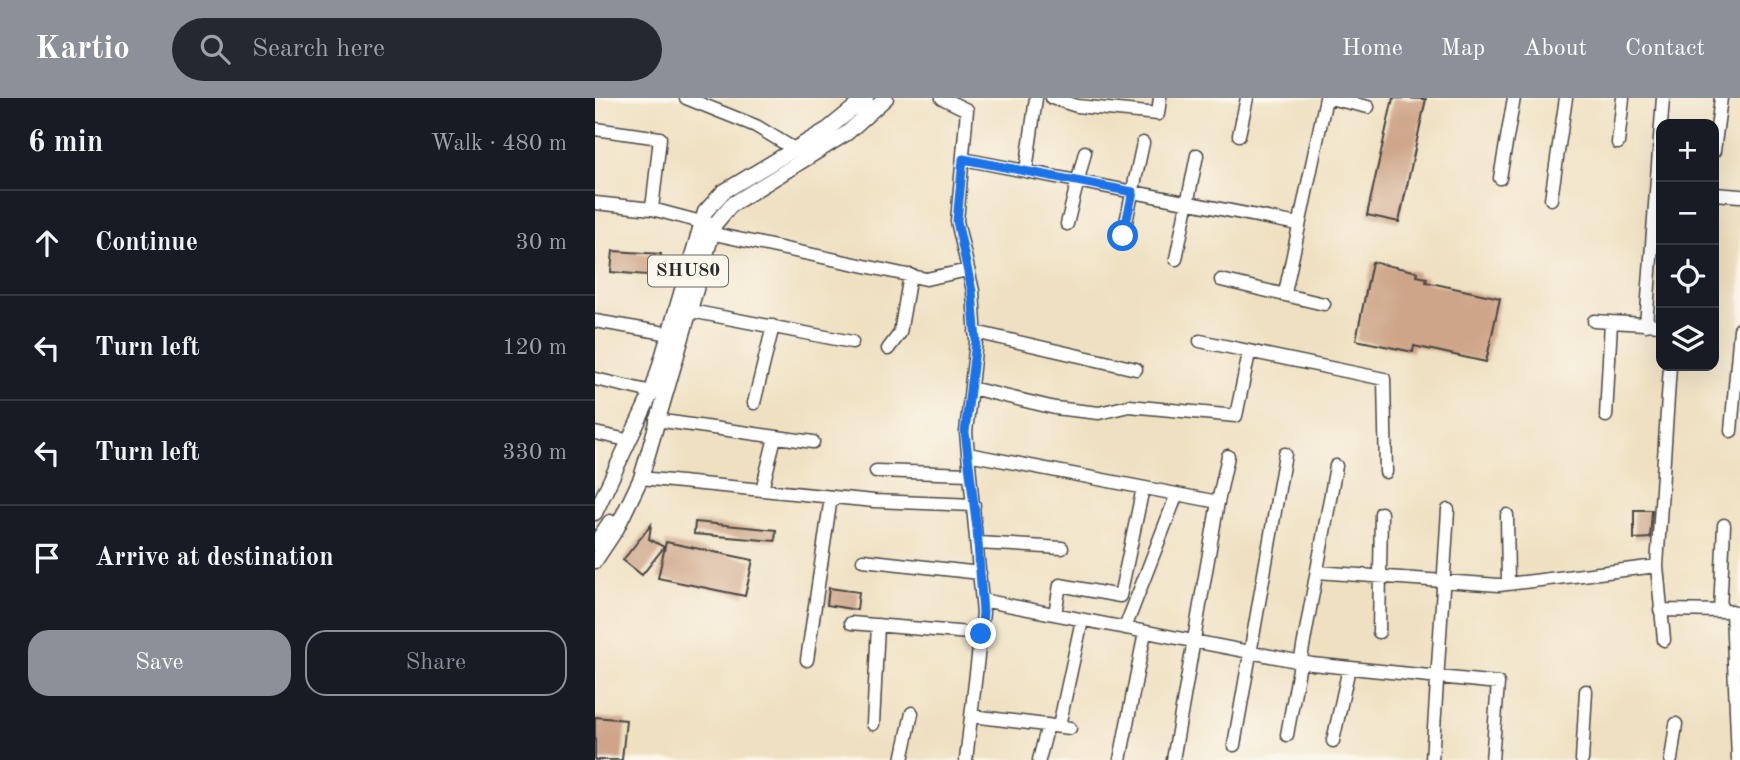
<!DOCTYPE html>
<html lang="en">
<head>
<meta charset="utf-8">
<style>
  :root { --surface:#171b24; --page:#242831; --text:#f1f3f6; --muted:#9ea1a6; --line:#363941; --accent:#8c9099 }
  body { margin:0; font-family:"Old Standard TT",serif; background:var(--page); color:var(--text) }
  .controls { position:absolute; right:21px; top:21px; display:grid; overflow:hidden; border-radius:14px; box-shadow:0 7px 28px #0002 }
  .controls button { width:63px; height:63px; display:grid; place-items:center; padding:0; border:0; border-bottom:2px solid var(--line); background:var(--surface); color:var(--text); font:35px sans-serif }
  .stop { position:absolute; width:21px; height:21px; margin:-16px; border:5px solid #1a73e8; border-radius:50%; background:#fff }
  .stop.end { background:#1a73e8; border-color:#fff; box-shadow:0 2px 7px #0008 }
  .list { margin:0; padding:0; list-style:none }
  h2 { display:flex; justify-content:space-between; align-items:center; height:91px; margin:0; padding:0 28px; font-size:30px }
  h2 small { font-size:23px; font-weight:400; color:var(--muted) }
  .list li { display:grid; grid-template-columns:46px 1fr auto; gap:21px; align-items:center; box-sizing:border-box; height:105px; padding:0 28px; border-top:2px solid var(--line) }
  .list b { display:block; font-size:26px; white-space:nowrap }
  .list em { font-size:23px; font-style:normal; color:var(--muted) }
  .actions { display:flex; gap:14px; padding:21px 28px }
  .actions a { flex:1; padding:16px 0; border:2px solid var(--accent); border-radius:21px; text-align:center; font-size:24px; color:var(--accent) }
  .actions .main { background:var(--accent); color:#fff }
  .icon { flex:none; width:38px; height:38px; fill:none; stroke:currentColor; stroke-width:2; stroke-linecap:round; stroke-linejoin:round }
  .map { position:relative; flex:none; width:1145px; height:662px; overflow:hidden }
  header { display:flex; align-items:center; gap:42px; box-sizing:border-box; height:98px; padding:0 35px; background:var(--accent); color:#fff }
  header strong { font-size:33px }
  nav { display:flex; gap:38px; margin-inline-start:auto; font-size:24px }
  .search { width:490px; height:63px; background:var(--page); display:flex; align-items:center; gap:18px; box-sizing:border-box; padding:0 24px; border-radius:38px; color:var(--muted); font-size:26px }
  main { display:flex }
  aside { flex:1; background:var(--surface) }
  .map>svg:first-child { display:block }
  .building { fill:#cea588 }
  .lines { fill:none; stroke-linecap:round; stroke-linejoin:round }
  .minor-casing { stroke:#484642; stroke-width:15 }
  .major-casing { stroke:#484642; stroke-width:17 }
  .minor { stroke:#fff; stroke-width:12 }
  .major { stroke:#fff; stroke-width:14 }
  .route { stroke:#1a73e8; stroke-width:9 }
  .labels { text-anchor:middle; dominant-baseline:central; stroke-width:6; stroke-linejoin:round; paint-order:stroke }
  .shield { fill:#fbf7ec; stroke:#696865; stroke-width:2 }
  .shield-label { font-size:19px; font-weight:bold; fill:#2b2b2b }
</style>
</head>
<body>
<header>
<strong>Kartio</strong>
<div class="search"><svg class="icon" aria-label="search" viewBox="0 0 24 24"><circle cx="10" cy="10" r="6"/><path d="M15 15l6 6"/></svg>Search here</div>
<nav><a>Home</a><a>Map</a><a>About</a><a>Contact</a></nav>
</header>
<main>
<aside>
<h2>6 min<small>Walk · 480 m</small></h2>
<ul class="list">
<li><svg class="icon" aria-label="ahead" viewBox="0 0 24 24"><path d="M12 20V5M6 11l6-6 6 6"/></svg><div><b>Continue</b></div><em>30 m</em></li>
<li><svg class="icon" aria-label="left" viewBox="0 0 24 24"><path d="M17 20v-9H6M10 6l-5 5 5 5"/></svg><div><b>Turn left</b></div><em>120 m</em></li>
<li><svg class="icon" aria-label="left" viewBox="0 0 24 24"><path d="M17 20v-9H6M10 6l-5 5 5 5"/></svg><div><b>Turn left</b></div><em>330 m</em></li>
<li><svg class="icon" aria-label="arrive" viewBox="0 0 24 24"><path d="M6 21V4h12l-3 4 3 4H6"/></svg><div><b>Arrive at destination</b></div></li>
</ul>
<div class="actions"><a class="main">Save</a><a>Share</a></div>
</aside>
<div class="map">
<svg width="1145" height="662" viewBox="0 0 1145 662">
  <rect width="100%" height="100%" fill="#fbf7ec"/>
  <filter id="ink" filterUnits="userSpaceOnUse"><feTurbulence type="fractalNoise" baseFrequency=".0143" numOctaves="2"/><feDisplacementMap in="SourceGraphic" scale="14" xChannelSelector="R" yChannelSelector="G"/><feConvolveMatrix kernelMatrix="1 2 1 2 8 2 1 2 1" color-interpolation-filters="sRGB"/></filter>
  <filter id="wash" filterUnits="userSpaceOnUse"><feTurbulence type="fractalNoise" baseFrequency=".00686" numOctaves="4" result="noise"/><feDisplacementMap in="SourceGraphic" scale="28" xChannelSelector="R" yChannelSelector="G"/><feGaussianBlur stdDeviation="1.57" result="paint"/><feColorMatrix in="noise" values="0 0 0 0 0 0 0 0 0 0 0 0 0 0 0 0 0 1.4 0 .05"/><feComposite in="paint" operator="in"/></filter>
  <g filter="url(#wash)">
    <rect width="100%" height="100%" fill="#efe0c1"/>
    <g id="blocks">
      <path class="building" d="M798,0L831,1L804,124L772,117Z
        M18,153L66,156L64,178L16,174Z
        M777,164L823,174L822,178L832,180L831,184L905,200L891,264L819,248L818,254L761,242Z
        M1039,412H1057L1055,440L1039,441Z
        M100,424L181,432L180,443L99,436Z
        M56,427L54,441L69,449L47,477L28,462Z
        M71,444L158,462L150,498L63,480Z
        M234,490L264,494L262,512L232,507Z
        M0,619L31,622L27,662H0Z"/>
    </g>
  </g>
  <g filter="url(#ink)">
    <use href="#blocks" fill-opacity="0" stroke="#484642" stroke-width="2"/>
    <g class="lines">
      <g class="minor-casing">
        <path id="minor" d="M91,0L161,28L199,51
          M347,0L372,12L362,123L378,193L381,243L371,334L388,515L371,662
          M457,0L482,8L563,16L565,0
          M734,0L773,9
          M0,31L65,40L57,111
          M644,37L652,0
          M1023,45L1028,0
          M1119,53L1126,0
          M368,61L703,126
          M431,73L441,0
          M905,80L919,0
          M1119,96L1145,98
          M956,101L971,0
          M0,105L57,111L106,124
          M472,126L490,54
          M110,134L331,181L373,172
          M528,138L548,45
          M581,161L602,57
          M626,182L729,206
          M690,195L731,0
          M96,213L257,244
          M0,223L76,236
          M999,223L1066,227
          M1051,227L1068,0
          M380,234L541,271
          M605,243L789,281L791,374
          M293,251L305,235L315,177
          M0,281L57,294
          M376,290L460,310L504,315L534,308L641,318L654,255
          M159,305L178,228
          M1011,318L1016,224
          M61,322L218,344
          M1136,333L1145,231
          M0,335L32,342
          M373,356L623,404L578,662
          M281,373L375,376
          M46,380L279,403L379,407
          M167,392L180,339
          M623,404L633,358
          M912,417L913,486
          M383,445L467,450
          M268,462L385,475
          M722,474L904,487L1062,468
          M387,502L717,566L903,585L897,662
          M1065,512L1132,513
          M1125,513L1129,427
          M1137,513L1143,662
          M460,516L465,487L525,498L548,390
          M256,525L386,536
          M530,530L582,396
          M784,534L786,415
          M1069,542L1062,468L1075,268
          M212,562L236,399
          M377,618L475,630
          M278,626L283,527
          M464,628L487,522
          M692,637L741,368
          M738,643L754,570
          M639,647L690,356
          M307,662L317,615
          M444,662L453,627
          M525,662L550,534
          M837,662L853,412
          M987,662L991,593
          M1076,662L1081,626"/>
      </g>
      <g class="major-casing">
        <path id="major" d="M0,415L57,294L110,114L128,94L233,31L271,0
          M0,446L15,424
          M0,463L22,430L46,380L120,126L136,107L252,35L291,0"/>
      </g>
      <use href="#minor" class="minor"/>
      <use href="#major" class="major"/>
    </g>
  </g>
  <g class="lines" filter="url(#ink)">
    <path class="route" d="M386,536L388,515L382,431L370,334L381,243L377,193L362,123L368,61L538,94L528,138"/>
  </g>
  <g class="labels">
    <rect class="shield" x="53" y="157.5" width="80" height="31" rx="5"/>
    <g class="shield-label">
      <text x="93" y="173">SHU80</text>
    </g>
  </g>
</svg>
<div class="controls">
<button>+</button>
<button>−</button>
<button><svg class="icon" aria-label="locate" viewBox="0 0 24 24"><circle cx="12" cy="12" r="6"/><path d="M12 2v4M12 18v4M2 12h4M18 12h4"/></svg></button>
<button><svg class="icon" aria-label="layers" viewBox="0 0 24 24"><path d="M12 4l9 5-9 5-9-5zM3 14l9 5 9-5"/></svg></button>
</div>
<div class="stop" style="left:528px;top:138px"></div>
<div class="stop end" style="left:386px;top:536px"></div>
</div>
</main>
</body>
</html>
